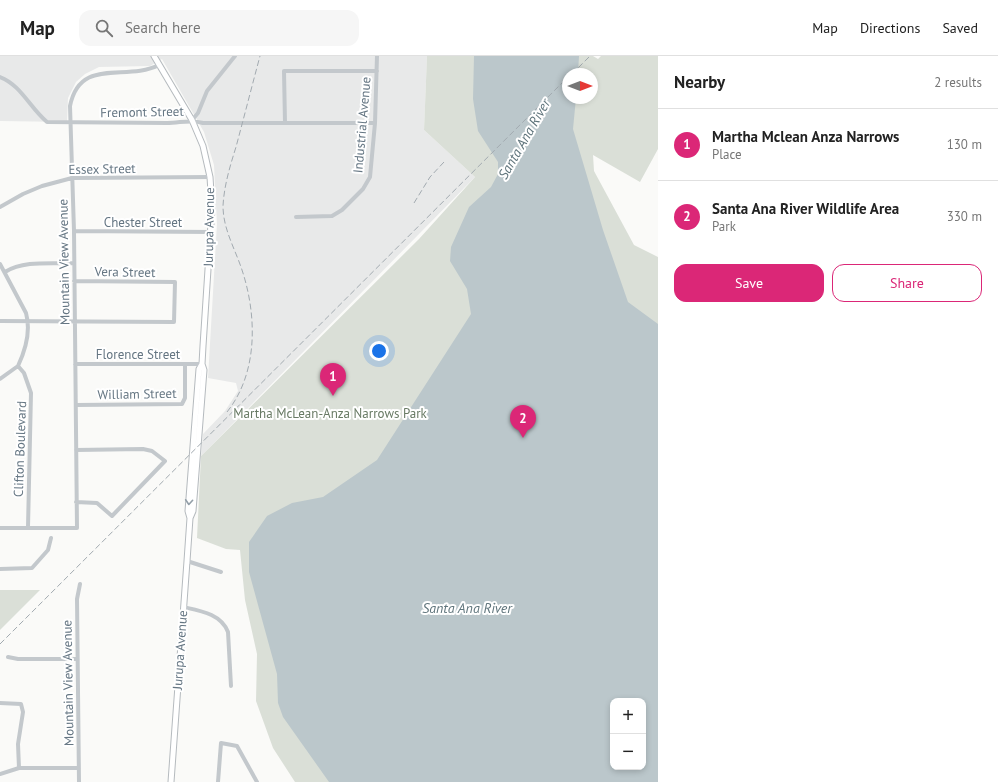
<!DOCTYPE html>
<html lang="en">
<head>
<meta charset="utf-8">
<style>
  :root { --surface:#fff; --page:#f6f6f6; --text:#222; --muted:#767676; --line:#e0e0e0; --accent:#db2777 }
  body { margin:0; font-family:"PT Sans",sans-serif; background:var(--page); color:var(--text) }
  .controls { position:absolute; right:12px; bottom:12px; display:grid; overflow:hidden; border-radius:8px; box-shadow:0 2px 6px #0003 }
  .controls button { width:36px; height:36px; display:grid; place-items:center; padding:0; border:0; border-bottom:1px solid var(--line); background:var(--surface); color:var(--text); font:20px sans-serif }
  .compass { position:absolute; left:562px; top:12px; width:36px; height:36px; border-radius:50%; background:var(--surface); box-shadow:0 2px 6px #0003; rotate:90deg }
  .you { position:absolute; left:379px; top:295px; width:14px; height:14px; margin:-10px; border:3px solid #fff; border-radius:50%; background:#1a73e8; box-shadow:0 0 0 6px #1a73e833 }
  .badge { display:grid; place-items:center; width:26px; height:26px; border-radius:50%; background:var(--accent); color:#fff; font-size:13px; font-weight:700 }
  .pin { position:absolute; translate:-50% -33px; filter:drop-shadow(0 1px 2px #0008) }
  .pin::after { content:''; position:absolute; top:21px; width:14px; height:12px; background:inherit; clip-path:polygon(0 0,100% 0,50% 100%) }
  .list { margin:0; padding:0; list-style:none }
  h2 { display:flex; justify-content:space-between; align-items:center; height:52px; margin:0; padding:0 16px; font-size:17px }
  h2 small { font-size:13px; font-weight:400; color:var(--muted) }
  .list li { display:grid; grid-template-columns:26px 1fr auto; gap:12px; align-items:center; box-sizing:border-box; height:72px; padding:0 16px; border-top:1px solid var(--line) }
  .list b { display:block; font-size:15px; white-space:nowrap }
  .list p { margin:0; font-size:13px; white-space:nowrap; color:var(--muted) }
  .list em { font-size:13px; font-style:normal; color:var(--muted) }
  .actions { display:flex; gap:8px; padding:12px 16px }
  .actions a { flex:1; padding:9px 0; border:1px solid var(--accent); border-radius:12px; text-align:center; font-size:14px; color:var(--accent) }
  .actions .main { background:var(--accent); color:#fff }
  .icon { flex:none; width:22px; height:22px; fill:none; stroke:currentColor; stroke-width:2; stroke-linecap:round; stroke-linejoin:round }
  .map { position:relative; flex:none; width:658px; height:726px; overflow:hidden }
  header { display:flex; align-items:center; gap:24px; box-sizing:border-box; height:56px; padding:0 20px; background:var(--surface); border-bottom:1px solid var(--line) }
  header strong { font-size:19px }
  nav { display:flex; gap:22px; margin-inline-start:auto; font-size:14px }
  .search { width:280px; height:36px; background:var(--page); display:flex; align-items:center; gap:10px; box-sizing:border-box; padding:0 14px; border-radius:12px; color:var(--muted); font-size:15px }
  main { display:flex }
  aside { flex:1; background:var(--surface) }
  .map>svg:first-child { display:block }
  .built { fill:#e8e9e9 }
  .green { fill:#dadfd7; fill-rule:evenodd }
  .water { fill:#bbc7cb; fill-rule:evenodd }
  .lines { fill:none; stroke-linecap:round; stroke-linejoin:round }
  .major-casing { stroke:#b5babe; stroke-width:7 }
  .minor { stroke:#c3c8cc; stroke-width:4 }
  .major { stroke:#fff; stroke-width:5 }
  .rail { stroke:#a2aab0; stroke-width:1; stroke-dasharray:6 3; stroke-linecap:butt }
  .oneway { stroke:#939fa8 }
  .labels { text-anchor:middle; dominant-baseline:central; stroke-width:4; stroke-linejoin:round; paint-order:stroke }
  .street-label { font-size:13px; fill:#657683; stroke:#fff }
  .park-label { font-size:13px; fill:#687a64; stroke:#fff }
  .water-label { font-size:14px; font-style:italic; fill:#60757c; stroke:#fff }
</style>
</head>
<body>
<header>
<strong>Map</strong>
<div class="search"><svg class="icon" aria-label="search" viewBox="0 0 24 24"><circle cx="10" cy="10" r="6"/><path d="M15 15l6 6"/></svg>Search here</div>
<nav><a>Map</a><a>Directions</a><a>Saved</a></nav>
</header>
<main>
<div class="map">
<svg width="658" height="726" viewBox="0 0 658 726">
  <rect width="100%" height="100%" fill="#fafaf8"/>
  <path class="built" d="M0,0H427L424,74L475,121L201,400L203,378L225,355L238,335L236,327L208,322L217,168L214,109L204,76L162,3L150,10L99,11L85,18L76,26L68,42L67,66L0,65Z"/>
  <path class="green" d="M427,0H593L598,3L601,0H658V93L640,126L593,99L594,115L634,189L658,201V726H295L273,692L256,645L257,598L245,544L240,494L226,493L197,482L201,400L419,183L475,121L424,74ZM568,18H592V42H568ZM613,645H643V711H613Z
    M0,534H40L0,574Z"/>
  <path class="water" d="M474,0H579L578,18H568V42H576L573,73L603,174L628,246L658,268V726H329L283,661L278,647L277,618L249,516V486L267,460L292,447L323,441L377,404L471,258L467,233L450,205L451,191L469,151L491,131L498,118V106L478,75L473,43ZM613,645H643V711H613Z"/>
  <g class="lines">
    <g class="major-casing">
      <path id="major" d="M154,0L192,64L203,90L210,121L212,152L203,290L202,308L199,313L188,455L190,462
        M171,726L187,505L190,462L193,455L204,314L202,308"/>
    </g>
    <path class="minor" d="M0,21C21,29 30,52 47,66L167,67C180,67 191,63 203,67H375
      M192,64L198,57L207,35L235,0
      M285,67L284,15H377
      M0,151L23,138L42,130L72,122L210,121
      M296,161L332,160L342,154L363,133L370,121L375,67L377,0
      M74,175L211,176
      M0,208L26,257C31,275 26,293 18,310L24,317L31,337L28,471
      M5,216C24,204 52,208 74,207
      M0,265L174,266L175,226L74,225
      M75,308H202
      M0,323L18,310
      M76,349L182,348L185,342V308
      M76,394L143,393L152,395L165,405L112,460L97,447L76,446
      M0,472H77L74,175L70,50C80,0 126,26 159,9
      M187,505L221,516
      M0,513L32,512L48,494L51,482
      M183,551C201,555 221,558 228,576L231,630
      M8,601L18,603H77
      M0,647L21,648L23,656L18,688L19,712
      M0,718L19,712H79
      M79,726L77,543L80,528
      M218,726L221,687L237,690L257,726"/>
    <use href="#major" class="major"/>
    <path class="rail" d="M572,18L590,0
      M414,147L430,121L444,106
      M227,356C259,316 257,257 241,211C234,191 223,172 223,150C224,130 230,110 236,91C244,61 252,30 260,0
      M0,588L568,21"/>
  </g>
  <defs><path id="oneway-chevron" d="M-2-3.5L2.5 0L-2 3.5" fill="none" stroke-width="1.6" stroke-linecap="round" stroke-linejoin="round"/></defs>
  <use class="oneway" href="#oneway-chevron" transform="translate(189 446) rotate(94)"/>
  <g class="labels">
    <g class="street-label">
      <text transform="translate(142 56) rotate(-1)">Fremont Street</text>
      <text transform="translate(362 69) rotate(-85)">Industrial Avenue</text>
      <text transform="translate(102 113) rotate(-1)">Essex Street</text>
      <text x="143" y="166">Chester Street</text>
      <text transform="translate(209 171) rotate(-89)">Jurupa Avenue</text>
      <text transform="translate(64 206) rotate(-91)">Mountain View Avenue</text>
      <text transform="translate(125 216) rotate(1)">Vera Street</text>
      <text x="138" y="298">Florence Street</text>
      <text transform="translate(137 338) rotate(-1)">William Street</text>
      <text transform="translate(20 393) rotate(-88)">Clifton Boulevard</text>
      <text transform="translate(180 594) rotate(-86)">Jurupa Avenue</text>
      <text transform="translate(68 627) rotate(-91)">Mountain View Avenue</text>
    </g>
    <g class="park-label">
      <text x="330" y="357">Martha McLean-Anza Narrows Park</text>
    </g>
    <g class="water-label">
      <text transform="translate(524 83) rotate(-60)">Santa Ana River</text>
      <text x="467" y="552">Santa Ana River</text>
    </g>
  </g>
</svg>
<div class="controls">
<button>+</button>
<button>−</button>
</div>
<svg class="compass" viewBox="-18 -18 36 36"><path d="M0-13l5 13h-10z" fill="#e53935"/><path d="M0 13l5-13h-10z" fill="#767676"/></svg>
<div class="you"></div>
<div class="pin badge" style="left:333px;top:340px">1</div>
<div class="pin badge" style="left:523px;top:382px">2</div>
</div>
<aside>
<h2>Nearby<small>2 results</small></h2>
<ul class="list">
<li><span class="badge">1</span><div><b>Martha Mclean Anza Narrows</b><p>Place</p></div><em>130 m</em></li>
<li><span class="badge">2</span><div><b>Santa Ana River Wildlife Area</b><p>Park</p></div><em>330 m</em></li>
</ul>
<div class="actions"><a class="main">Save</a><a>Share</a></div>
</aside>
</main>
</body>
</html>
